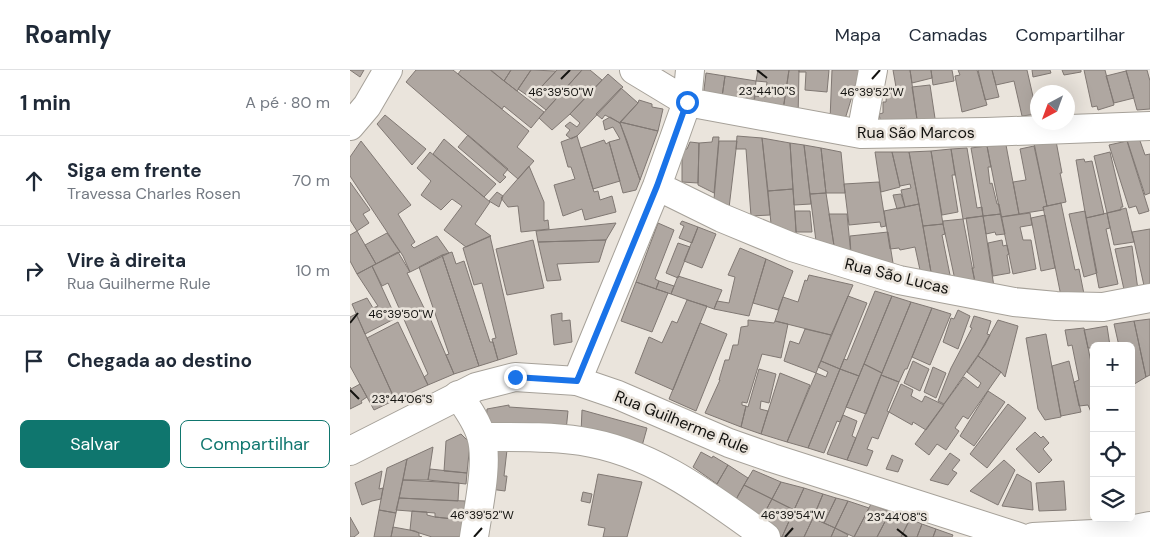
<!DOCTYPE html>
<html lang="pt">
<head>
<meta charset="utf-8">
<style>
  :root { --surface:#fff; --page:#f6f6f7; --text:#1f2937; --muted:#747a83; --line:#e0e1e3; --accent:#0f766e }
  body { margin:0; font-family:"DM Sans",sans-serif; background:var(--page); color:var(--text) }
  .controls { position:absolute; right:15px; bottom:15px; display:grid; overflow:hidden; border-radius:8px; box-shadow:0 5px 20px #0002 }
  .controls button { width:45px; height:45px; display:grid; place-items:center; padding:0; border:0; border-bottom:1px solid var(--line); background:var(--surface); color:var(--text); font:25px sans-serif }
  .compass { position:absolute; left:680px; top:15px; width:45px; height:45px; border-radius:50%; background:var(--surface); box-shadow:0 5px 20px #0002; rotate:221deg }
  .stop { position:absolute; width:15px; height:15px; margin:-11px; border:4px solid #1a73e8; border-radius:50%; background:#fff }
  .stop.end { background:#1a73e8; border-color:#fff; box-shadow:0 1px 5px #0008 }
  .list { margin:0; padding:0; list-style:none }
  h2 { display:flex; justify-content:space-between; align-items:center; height:65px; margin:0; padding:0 20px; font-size:21px }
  h2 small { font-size:16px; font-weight:400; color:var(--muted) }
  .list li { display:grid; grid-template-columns:32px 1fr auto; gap:15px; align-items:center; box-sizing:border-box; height:90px; padding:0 20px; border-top:1px solid var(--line) }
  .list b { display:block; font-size:19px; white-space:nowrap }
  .list p { margin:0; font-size:16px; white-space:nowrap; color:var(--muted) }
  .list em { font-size:16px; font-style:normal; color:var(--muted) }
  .actions { display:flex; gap:10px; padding:15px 20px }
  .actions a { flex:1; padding:11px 0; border:1px solid var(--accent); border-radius:8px; text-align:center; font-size:18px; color:var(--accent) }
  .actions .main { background:var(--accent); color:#fff }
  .icon { flex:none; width:28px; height:28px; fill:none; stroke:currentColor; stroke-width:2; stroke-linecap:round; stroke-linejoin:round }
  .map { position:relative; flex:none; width:800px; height:467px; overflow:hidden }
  header { display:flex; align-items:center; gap:30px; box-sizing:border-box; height:70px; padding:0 25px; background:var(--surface); border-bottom:1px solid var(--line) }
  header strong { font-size:24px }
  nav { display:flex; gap:28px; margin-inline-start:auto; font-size:18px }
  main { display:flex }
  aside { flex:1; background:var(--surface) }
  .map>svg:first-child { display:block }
  .building { fill:#afa7a1; stroke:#807873 }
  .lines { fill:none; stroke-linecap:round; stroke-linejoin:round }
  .street-casing { stroke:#a6a199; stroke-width:30 }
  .secondary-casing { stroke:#a6a199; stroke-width:30 }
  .street { stroke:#fff; stroke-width:28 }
  .secondary { stroke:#fff; stroke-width:28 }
  .route { stroke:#1a73e8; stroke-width:6 }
  .ticks { fill:none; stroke:#141310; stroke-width:2 }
  .labels { text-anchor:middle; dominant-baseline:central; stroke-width:5; stroke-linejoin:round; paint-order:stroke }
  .street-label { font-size:16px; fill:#141310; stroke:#eae4dc }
  .ticks-label { font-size:12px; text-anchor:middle; fill:#141310; stroke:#eae4dc; stroke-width:5; stroke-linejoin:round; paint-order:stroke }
</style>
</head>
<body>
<header>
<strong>Roamly</strong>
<nav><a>Mapa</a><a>Camadas</a><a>Compartilhar</a></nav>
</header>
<main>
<aside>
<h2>1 min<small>A pé · 80 m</small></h2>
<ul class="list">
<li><svg class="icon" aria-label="ahead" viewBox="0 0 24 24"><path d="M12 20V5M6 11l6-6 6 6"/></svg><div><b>Siga em frente</b><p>Travessa Charles Rosen</p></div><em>70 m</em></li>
<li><svg class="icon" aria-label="right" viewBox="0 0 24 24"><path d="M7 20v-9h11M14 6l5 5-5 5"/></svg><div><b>Vire à direita</b><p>Rua Guilherme Rule</p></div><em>10 m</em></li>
<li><svg class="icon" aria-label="arrive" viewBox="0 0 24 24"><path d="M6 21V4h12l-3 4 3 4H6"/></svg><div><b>Chegada ao destino</b></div></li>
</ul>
<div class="actions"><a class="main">Salvar</a><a>Compartilhar</a></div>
</aside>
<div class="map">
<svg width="800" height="467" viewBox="0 0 800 467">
  <rect width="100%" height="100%" fill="#eae4dc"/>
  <path class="building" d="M0,0H14L10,7Z
    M66,0H103L179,61L167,77L184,91L168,109L56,12Z
    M111,0H140L194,42L181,58L154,36L152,39L108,4Z
    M141,0H161L154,11Z
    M161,0H181L167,21L154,11Z
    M181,0L206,1L181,28L168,19Z
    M207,0H232L196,40L181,28Z
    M232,0H240L252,10L220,44L202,60L189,48Z
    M408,0H439L432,47L403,41L405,26L415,27L417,12L406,11Z
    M439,0H449L448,49L432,47Z
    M449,0H479L477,22L455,20L456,2H449Z
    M482,0H510L496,46L490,50H480Z
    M543,0H560L568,56L532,59L529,44L533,43V32H536L537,17H546Z
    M560,0H581L582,8L562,13Z
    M581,0H602L604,11L583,15Z
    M608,0H627L637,35L612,42L605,6L610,5Z
    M628,0H642L649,27L635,30Z
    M642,0H677L687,44L672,46L664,11L646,15Z
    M682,0H700L701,3L683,7Z
    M712,0H731V2L714,5Z
    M734,0H755L764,35L748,40L747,36L742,37Z
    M776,0H797L800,11V39L787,40Z
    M776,1L784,28L764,33L756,6Z
    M356,3L375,6L371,34L353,28Z
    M258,4L273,17L227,66L221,69L216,65L220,60L215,56L220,52L227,57L230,53L220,44Z
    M375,6L406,11L403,41L371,34Z
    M580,15L586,55L568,56L562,17Z
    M271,18L288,33L270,53L255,45L252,49L246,44Z
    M289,30L302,34V37L313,39L308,61L270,52L288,33Z
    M35,45L76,79L62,95L27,54Z
    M260,47L270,53L277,71L290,110L286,120L273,123L259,72L270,69L263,57L255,60L253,51Z
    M270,52L308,61L290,110L270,53Z
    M118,65L158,99L153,105L156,107L150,113L108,77Z
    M227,66L244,122L248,121L250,130L262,126L266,142L235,150L232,139L213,146L204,115L225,109L221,97H218L211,72Z
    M387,66L412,68L420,145L401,146L396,79H386Z
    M363,67H369L364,123L348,115V113L349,73L362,72Z
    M776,67L789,68L795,85L800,84V123L795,125Z
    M412,68L440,73L443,119L418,121Z
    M94,69L146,114L134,127L83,84Z
    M254,70L256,74L259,72L270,111L243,119L231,78Z
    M11,71L61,135L48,144L65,172L61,175L64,178L87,166L99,183L60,202L53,186L0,106V87Z
    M369,71H387L379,138L364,129Z
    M706,71L712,103H710L716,132L697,136L684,73Z
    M777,71L799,141L789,144L786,136L779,138L759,75Z
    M340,72L349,73L348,113L332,112V79H337Z
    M440,73L454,75L461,134L444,135Z
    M454,75L471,78L476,123L460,124Z
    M656,75L669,144L651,147L637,76Z
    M637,76L641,97H638L640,114L642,113L647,134H649L651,144L633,146L621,78Z
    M684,76L697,136L693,137L694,140L669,144L663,112L676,110L670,79Z
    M471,78L491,82L495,123H476Z
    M617,78L627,138L632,137L633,146L613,149L601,79Z
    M601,79L605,105H602L608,142L592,145L581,81Z
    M581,81L593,154L573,156L559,82Z
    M80,82L140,132L125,154L141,166L116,177L94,160L112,136L102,129L91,140L71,125L81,111L67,98Z
    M525,82H542L550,117L531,122Z
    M542,82H559L569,134L555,137L551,120L561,118L560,114L550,116Z
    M760,82L773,137H771V140L757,143L744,86Z
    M734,89L735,92L742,91L754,144L736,148L726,90Z
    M179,96L194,132V151L198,150L199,159L171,162L168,136L158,137L151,128Z
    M0,112L20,140L13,144L19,153L7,161L0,150Z
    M529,112L536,156L531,157L530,152L499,155L494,114Z
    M443,119L447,174L422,165L418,121Z
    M147,122L153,126L149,137L139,131Z
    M476,123L485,182L467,179L460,124Z
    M551,124L555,137L547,139L543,125Z
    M711,133L725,200L729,199L735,229L712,231L693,137Z
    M569,134L581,202L570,200L565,177L550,180L549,178L540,179L534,141Z
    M776,138L784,172L764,175L757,143Z
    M445,141H460L462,162H446Z
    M735,141L747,203L734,207L719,144Z
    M680,143L682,155L670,157L673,170H681L686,199L663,204L651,147Z
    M757,143L760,158L756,159L768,214L749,218L736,148Z
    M479,144H497L501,185L485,182Z
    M651,144L655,164L646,165L645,162L636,164L633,146Z
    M695,145L705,198L691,201L681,148Z
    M633,146L636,164L644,217L625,212L622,198H624L616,148Z
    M613,149L625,212L605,210L593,154V151Z
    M332,151L348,157L342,173L329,168L334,156L330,154Z
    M266,153L256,170L188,172L186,161Z
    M308,153L324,160L305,209L309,211L306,219L286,212Z
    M593,154L595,164L592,165L600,205L581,202L573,156Z
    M348,157L366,164L352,198L334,191Z
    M800,159V219L795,220L782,162Z
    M7,161L26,194L7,204L0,191V165Z
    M538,162L543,193L501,185L500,166Z
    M37,163L50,182L26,194L15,175Z
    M140,166L167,284L148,290L142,269L146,268L132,213L124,215L113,178Z
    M183,170L194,218L157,225L146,179Z
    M256,170L249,192L207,194L211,210L197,211L188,172Z
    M652,170L653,176L657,175L659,184L657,185L660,203L643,206L638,173Z
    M328,173L340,177L328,208L316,203Z
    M782,176L788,220L775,224L765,179Z
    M390,178L416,189L399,246L364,239L367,231L379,233L385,207L378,205Z
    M48,182L60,202L57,203L76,242L77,241L104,304L78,315L74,307L78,304L38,213L32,216L22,196Z
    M102,182L106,194L114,191L140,272H143L148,290L129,296L92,185Z
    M92,185L129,296L104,304L96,285L99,284L69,197Z
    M416,189L443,201L428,240L403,233Z
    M22,196L46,248L15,264L2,234L17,228L23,238L28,236L7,204Z
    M459,205L503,215L481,265L425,251L433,227L448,232L455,210L457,211Z
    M328,206L372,220L364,239L321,224Z
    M309,211L324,216L321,224L306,219Z
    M286,212L318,223L302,262L271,251Z
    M525,221L542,226L509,306L490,299L494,289L497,290Z
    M498,226L517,233L490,299L471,291Z
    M542,226L561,232L532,303L514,294Z
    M337,230L357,236L323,320L285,303L299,267L312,273L322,251L327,253Z
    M561,232L582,238L557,299H555L549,312L531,305Z
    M582,238L601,244L580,295L562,287Z
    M608,240L620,246L608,279L593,272L601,248L604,249Z
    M212,243V251L220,250L222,272L204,275L201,245Z
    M6,244L45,330L24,340L0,296V247Z
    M624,246L641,251L637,264L640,265L635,275L594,334L588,331L601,298L622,258L620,257Z
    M800,249V305L796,307L784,251Z
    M398,250L424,253L425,251L438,254L431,288L412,284L397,333L392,332V335L396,336L391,357L355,343L370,310H369L375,290H379L383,275H388L391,257L398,256Z
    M648,250L668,256L655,307L651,302L628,286Z
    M784,251L796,307L781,316V276H769L764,254Z
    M48,252L78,315L45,330L17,268Z
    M350,253L377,264L346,341L319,329Z
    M757,256L760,276H744V286L743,278H738L734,260Z
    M734,258L744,307V340L741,342L738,335L729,336L724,312L729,310L722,275L718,276L715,260Z
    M455,259L481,265L466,303L434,291L440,271L449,274Z
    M696,264L711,347L695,350L688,339L676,268Z
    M628,286L651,302L618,349L613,346L605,358L609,361L596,380L587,374L579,385L565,374L614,307L628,318L631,313L617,302Z
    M471,291L490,299L458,378L437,372L466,303L476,307L478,302L468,297Z
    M563,291L579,299L570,321L554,313Z
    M719,291L731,342L711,346L702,296Z
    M514,294L532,303L516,344L496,337Z
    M583,297L596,303L586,328L574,322Z
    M409,299L426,304L419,333L411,331L410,339L418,341L411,364L391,357L396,336L398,337Z
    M490,299L509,306L490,352L487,351L474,383L458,378Z
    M430,303L460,315L437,372L411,364Z
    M531,305L549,312L537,341L539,342L528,369L522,367L517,379L523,381L517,396L497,390Z
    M10,314L17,327L11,331L12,333L0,339V317L1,319Z
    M551,314L563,320L561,326L572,332L575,326L594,335L576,360L563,352L562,355L539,342Z
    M638,321L655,332L624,376L610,366Z
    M658,334L676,348L637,398L620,384Z
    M159,335V337L218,341L216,361L136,352L137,339Z
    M232,340L297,358L292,376L231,363Z
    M493,345L507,351L502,366L506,368L497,390L477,384Z
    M685,362L691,368L693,366L699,373L693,379L702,390L689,403L666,379Z
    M111,364L120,373L117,403L94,401L96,371Z
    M83,377L78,410H53L57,389Z
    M146,379L157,380L154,406H157L155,421L140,419Z
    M351,382L362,388L363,386L378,395L367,414L343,397Z
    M600,383L610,390L602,400L607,403L598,415L580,410Z
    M542,385L553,390L548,402L536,399Z
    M57,389L46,443L29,440L37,398Z
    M654,390L665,400L648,435L620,421Z
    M378,395L398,408L384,433L364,419Z
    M80,399L117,403L116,414L78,410Z
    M403,400L431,412L422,429L394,415Z
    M32,401L29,419L33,418L31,429L22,431L12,435L5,413Z
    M248,404L292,412L277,467H253L255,458L238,455Z
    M667,404L681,412L683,440L652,436Z
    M53,410L109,413L108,431L49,428Z
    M714,411L716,440L689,441L686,413Z
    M431,412L454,418L444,440L422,429Z
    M394,415L422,429L409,453L385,431Z
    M454,418L473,424L463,448L444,440Z
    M233,422L242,424L240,433L231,431Z
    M473,424L486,428L474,453L463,448Z
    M49,428L115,431L114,444L103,443V449L85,447V443L46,440Z
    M486,428L498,431L485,458L474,453Z
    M422,429L444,440L432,467L409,453Z
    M498,431L519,438L504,467L485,458Z
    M521,434L540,442L527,467H504Z
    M29,440L46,443L41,467H24Z
    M444,440L463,448L454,467H432Z
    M62,441L77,442V445L85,447L113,450L112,467H82L60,460Z
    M540,442L560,449L551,467H527Z
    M0,447L9,463L4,467H0Z
    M463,448L485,458L481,467H454Z
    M560,449L572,454L567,467H551Z
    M572,454L586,459L583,467H567Z
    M43,457L65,461L69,463V466L72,467H41Z
    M485,458L498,465L497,467H481Z
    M586,459L603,465L602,467H583Z"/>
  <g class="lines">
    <g class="street-casing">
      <path id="street" d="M284,0L337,32L511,64L636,62L800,56
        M0,56L17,36L38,0
        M511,64L523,0
        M307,116L372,148L442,177L549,210L664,232L706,236L753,237L800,228
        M227,311L307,116L337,32L340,0
        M108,325C117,338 127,351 131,366C139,392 128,439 124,467
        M132,367C164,367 199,366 231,371C303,382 359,426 416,467"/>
    </g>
    <g class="secondary-casing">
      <path id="secondary" d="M0,381L126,317L165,307L227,311L268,325L379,373L422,388L669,467
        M683,467L764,463L800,456"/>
    </g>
    <use href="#street" class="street"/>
    <use href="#secondary" class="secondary"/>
  </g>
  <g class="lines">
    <path class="route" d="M165,307L227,311L307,116L337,32"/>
  </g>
  <path class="ticks" d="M407,0L417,8M211,9L220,0M522,9L530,0M0,253L8,243M0,320L9,329M547,459L557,467M124,467L132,458M435,467L443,458"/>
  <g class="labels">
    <g class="street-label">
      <text x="566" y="62">Rua São Marcos</text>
      <text transform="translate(547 206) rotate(14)">Rua São Lucas</text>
      <text transform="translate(332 352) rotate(22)">Rua Guilherme Rule</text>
    </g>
  </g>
  <g class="ticks-label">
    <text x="417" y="25">23°44'10"S</text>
    <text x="211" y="26">46°39'50"W</text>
    <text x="522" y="26">46°39'52"W</text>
    <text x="51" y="248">46°39'50"W</text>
    <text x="52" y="333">23°44'06"S</text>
    <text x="132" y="449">46°39'52"W</text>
    <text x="443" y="449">46°39'54"W</text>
    <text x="547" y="451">23°44'08"S</text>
  </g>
</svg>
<div class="controls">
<button>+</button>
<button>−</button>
<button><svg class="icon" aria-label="locate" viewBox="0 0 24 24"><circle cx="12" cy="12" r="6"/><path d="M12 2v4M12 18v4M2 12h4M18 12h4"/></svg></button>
<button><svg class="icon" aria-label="layers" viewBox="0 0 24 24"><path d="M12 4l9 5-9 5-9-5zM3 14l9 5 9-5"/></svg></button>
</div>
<svg class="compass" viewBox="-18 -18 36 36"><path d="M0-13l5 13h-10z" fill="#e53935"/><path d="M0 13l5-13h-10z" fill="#747a83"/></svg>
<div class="stop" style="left:337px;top:32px"></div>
<div class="stop end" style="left:165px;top:307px"></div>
</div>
</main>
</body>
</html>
